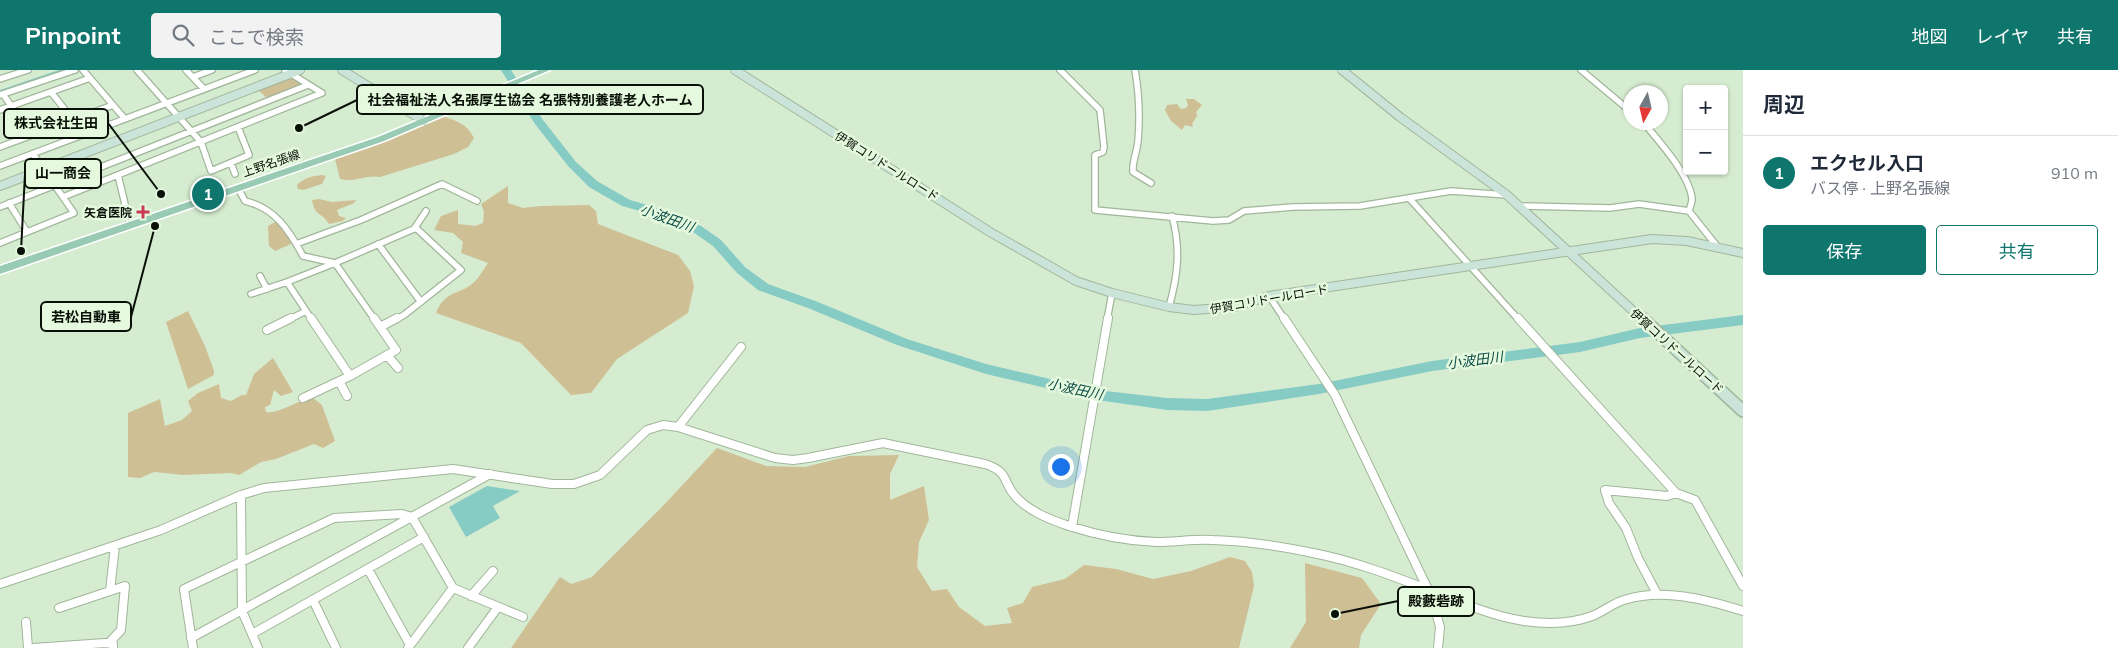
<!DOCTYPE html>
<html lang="ja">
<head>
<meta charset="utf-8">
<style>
  :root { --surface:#fff; --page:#f2f2f3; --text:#1f2937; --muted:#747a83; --line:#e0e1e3; --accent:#0f766e }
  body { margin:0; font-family:Mulish,"Noto Sans JP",sans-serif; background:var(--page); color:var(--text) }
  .controls { position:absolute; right:15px; top:15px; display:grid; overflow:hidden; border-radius:5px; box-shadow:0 1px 4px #0004 }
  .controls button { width:45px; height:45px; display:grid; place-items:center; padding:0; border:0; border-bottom:1px solid var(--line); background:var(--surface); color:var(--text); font:25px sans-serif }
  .compass { position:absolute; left:1623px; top:15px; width:45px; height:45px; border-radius:50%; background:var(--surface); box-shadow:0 1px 4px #0004; rotate:188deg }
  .you { position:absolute; left:1060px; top:396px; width:18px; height:18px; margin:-12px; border:4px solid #fff; border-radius:50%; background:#1a73e8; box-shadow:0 0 0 8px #1a73e833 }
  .badge { display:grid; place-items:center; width:32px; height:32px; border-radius:50%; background:var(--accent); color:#fff; font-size:16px; font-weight:700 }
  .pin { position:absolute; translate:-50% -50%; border:2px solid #fff; box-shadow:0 1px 5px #0006 }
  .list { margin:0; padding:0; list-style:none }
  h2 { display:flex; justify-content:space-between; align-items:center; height:65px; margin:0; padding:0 20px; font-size:21px }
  h2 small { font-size:16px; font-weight:400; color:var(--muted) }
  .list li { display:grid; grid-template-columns:32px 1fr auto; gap:15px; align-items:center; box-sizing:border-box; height:75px; padding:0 20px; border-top:1px solid var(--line) }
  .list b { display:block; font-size:19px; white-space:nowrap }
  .list p { margin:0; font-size:16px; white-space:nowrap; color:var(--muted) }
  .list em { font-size:16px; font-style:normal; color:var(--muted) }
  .actions { display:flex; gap:10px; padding:15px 20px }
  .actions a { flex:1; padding:11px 0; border:1px solid var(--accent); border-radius:5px; text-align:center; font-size:18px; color:var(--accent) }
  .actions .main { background:var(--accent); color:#fff }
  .icon { flex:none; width:28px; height:28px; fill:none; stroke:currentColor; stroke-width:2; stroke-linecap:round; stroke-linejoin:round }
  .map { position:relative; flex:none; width:1743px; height:578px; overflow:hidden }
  header { display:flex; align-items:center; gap:30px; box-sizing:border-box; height:70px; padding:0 25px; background:var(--accent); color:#fff }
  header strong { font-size:24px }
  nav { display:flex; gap:28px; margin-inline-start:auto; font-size:18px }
  .search { width:350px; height:45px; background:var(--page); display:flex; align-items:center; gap:12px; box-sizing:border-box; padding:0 18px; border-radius:5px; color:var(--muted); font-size:19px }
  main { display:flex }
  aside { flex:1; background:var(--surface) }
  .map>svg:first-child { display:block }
  .green { fill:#cfbf95 }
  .water { fill:#87cbc5 }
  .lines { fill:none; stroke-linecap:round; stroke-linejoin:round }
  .stream { stroke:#87cbc5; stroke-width:2 }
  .river { fill:#87cbc5; fill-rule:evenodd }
  .street-far1-casing { stroke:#a1b69b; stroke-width:8 }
  .street-casing { stroke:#a1b69b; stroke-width:10 }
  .secondary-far1-casing { stroke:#a1b69b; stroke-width:10 }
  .secondary-casing { stroke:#a1b69b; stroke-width:14 }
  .primary-casing { stroke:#fff; stroke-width:3 }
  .street-far1 { stroke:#fff; stroke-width:5.5 }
  .street { stroke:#fff; stroke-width:8 }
  .secondary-far1 { stroke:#cbe4da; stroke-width:8 }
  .secondary { stroke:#cbe4da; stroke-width:11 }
  .primary { fill:#98cab4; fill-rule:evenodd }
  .poi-dot { fill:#ca3a58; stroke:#e4f9dd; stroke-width:2 }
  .labels { text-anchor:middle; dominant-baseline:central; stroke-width:5; stroke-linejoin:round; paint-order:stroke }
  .street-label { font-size:12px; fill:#091007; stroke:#e4f9dd }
  .poi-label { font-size:12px; font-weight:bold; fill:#091007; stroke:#e4f9dd; text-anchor:end }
  .water-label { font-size:14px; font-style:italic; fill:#104d49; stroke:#e4f9dd }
  .leader { fill:none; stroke:#091007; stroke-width:2 }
  .callout-dot { fill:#091007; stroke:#e4f9dd; stroke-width:2 }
  .callout { fill:#e4f9dd; stroke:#091007; stroke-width:2 }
  .callout-label { font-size:14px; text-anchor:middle; font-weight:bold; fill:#091007 }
</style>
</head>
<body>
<header>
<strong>Pinpoint</strong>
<div class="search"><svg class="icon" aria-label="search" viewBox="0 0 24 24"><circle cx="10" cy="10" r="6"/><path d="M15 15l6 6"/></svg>ここで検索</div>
<nav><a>地図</a><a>レイヤ</a><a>共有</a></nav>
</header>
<main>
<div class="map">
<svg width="1743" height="578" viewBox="0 0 1743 578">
  <rect width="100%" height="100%" fill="#d6ecd0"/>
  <path class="green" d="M291,7L302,14L268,29L257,19Z
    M1186,29H1194L1202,35L1196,42L1197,46L1192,54L1193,57L1185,55L1182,60L1171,51L1165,40L1167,35L1177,34L1181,39L1186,38L1188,35Z
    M442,46C457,51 467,54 474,68L468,77L454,84L380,107C366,104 355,113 340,109L334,85L392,66Z
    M322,105L326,106L322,114L303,120L298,119L297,115C304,108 312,106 322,105Z
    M508,116V133L523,138L540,136L589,135L596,141L598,154L678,185L690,201L694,216L688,243L617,289L591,323L571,325L521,273L436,243C446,219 460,225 473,213C479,208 483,200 488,193L461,183L463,172L453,163L434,160L441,146L458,140V154L475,156L483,153L484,142L481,134Z
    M319,129L332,132L356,130L354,133L337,140L339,146L346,148L343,151L329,154C322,142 315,147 312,130Z
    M277,151L286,159L291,174L275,181L269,176L268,156Z
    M188,241L205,276L214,301V305L188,319L166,252Z
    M273,288L293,322L281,326L274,320L270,335L265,337L266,342C280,344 296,331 312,327L322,335L335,371L323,378L314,374L276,389L261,392L239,405L231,403L183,405L154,402L140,408L128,407V343L160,329L165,356L182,350L192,341L188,331L198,323L219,314L221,328L231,331L242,325H246L254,304Z
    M717,378L766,396L805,397L849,386L899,385L890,404V430L924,416L929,450L919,472L917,497L932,521L947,519L959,537L985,556L1012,553L1007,538L1023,533L1032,517L1065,509L1084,495L1116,499L1153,509L1191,501L1230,487L1245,491L1252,502L1254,516L1239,578H511L560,507L571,514L592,507L661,438Z
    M1305,493L1362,508L1381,534L1361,565L1359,578H1290L1306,552Z"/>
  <path class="water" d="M487,416L520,421L493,436L500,448L466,467L449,437Z"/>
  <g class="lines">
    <path class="stream" d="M0,21L62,0"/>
    <path class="river" d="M501,0H511L543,50L576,92L597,111L630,130L651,136L701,156L721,170L745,197L768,214L818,232L907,269L986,294L1097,320L1167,328L1207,329L1319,314L1432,291L1580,272L1640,258L1743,245V255L1640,268L1580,282L1432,301L1319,324L1207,341L1167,340L1097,330L986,304L897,275L808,238L758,220L737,203L713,176L693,162L643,142L622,136L589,117L568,96L535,54Z"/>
    <g class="street-far1-casing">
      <path id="street-far1" d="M137,0L201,72L211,101L249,85L238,57
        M186,0L204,19
        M1060,0L1100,40L1104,77L1103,82L1095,85V140L1213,151L1229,150L1244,141L1293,137L1360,136L1451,121L1507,125
        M1135,0C1139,23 1140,48 1138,71C1137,82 1132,92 1133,102L1151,113
        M1581,0L1630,41
        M193,7L212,0
        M0,9L28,0
        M51,22L73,50
        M3,24L31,65
        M0,25L75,0
        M113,35L125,49
        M0,40L90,8
        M1643,52C1658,70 1690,105 1692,129C1692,133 1690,137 1689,141
        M0,77L113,35L83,0
        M231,93L235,104
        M0,96L255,0
        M118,105L130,155
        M238,118L245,131C275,138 289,160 303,186L335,193
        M63,127L322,23L285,0
        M1409,128L1519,250
        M9,133L27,162
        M1520,136L1610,138L1639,134L1689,141L1716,175
        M0,137L308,15
        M414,159L426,141
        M0,173L74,143L33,84
        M296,174L361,150L442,114L477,131
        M378,174L421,232
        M335,193L375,250
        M335,193L416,158L461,200L404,245L395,250
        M260,206L267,219
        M251,224L287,212
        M1269,226L1285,250
        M1169,237C1178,205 1181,178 1172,146
        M288,250L306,241
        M312,250L287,212L335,193
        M1107,250L1112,223"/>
    </g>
    <g class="street-casing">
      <path id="street" d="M311,248L350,306L396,280L374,248
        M1284,248L1335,325L1432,528L1440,557L1438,578
        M1518,248L1676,423L1695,430L1743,516
        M380,257L397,248
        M267,260L291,248
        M741,277L678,357L775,388L793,390L808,388L883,373L985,394C1010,402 1002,412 1016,427C1030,442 1051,450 1069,456C1097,465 1127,471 1156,472C1175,472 1194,469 1213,470C1246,471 1280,476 1313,483C1354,491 1393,506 1432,521C1462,533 1492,546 1524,551C1546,554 1571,554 1592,546C1603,542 1613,533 1624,530C1663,518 1705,529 1743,541
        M387,285L398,298
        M339,311L347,326
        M303,328L350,306
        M241,425L242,541L258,578
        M1072,457L1108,248
        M368,499L410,575
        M0,514L161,460L241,425L264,418L453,399L552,414H574L600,405L647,360L663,355L678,357
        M453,518L523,547
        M110,521L115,476
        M1657,524L1638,488L1626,458L1609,433L1605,420L1667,426L1676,423
        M471,526L493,501
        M313,530L336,578
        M59,538L125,516L121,560L109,573
        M26,552L28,578
        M252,564L424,467
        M191,568L490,404
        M33,578L105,573L113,574V578
        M193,578L184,519L334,448L402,444L412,447L453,518L408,578
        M468,578L498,537"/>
    </g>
    <g class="secondary-far1-casing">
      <path id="secondary-far1" d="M342,0L424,51
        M735,0L990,162L1076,211L1112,223L1169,237L1194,240L1235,237L1269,226L1652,169L1687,171L1743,183
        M1342,0L1400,47L1507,125L1643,250
        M0,116L300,0"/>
    </g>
    <g class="secondary-casing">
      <path id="secondary" d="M1642,248L1743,341"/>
    </g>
    <g class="primary-casing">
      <path id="primary" d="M539,0H550L384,71L0,204V196L378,67Z"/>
    </g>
    <use href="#street-far1" class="street-far1"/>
    <use href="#street" class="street"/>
    <use href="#secondary-far1" class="secondary-far1"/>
    <use href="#secondary" class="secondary"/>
    <use href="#primary" class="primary"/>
  </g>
  <path class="poi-dot" d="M140.5 134.5h5v5h5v5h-5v5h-5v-5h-5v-5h5z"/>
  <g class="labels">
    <g class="street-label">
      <text transform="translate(271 93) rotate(-19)">上野名張線</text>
      <text transform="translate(887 96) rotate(32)">伊賀コリドールロード</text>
      <text transform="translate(1269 229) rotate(-10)">伊賀コリドールロード</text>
      <text transform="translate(1677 281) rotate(42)">伊賀コリドールロード</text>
    </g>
    <g class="poi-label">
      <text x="132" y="142">矢倉医院</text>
    </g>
    <g class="water-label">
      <text transform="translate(667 148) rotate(20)">小波田川</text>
      <text transform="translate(1475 290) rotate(-7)">小波田川</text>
      <text transform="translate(1075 319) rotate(12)">小波田川</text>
    </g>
  </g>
  <path class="leader" d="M299 58L357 30M161 124L108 53M21 181L25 104M155 156L131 247M1335 544L1398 531"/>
  <g class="callout-dot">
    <circle cx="299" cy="58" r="5"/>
    <circle cx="161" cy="124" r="5"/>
    <circle cx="21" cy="181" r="5"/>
    <circle cx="155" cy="156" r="5"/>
    <circle cx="1335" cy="544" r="5"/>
  </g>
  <g class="callout">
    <rect x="357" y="15" width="346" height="29" rx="5"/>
    <rect x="4" y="39" width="104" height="29" rx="5"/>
    <rect x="25" y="89" width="76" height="29" rx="5"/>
    <rect x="41" y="232" width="90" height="29" rx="5"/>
    <rect x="1398" y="517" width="76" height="29" rx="5"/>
  </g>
  <g class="callout-label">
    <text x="530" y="35">社会福祉法人名張厚生協会 名張特別養護老人ホーム</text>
    <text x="56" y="58">株式会社生田</text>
    <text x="63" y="108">山一商会</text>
    <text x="86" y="252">若松自動車</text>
    <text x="1436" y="536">殿藪砦跡</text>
  </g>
</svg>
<div class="controls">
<button>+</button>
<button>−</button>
</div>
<svg class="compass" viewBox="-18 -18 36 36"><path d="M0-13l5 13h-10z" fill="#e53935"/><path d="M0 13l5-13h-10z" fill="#747a83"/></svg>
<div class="you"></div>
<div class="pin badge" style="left:208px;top:124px">1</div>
</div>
<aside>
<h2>周辺<small></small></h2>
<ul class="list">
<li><span class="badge">1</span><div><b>エクセル入口</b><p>バス停 · 上野名張線</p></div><em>910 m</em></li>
</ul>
<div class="actions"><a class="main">保存</a><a>共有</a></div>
</aside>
</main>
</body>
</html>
